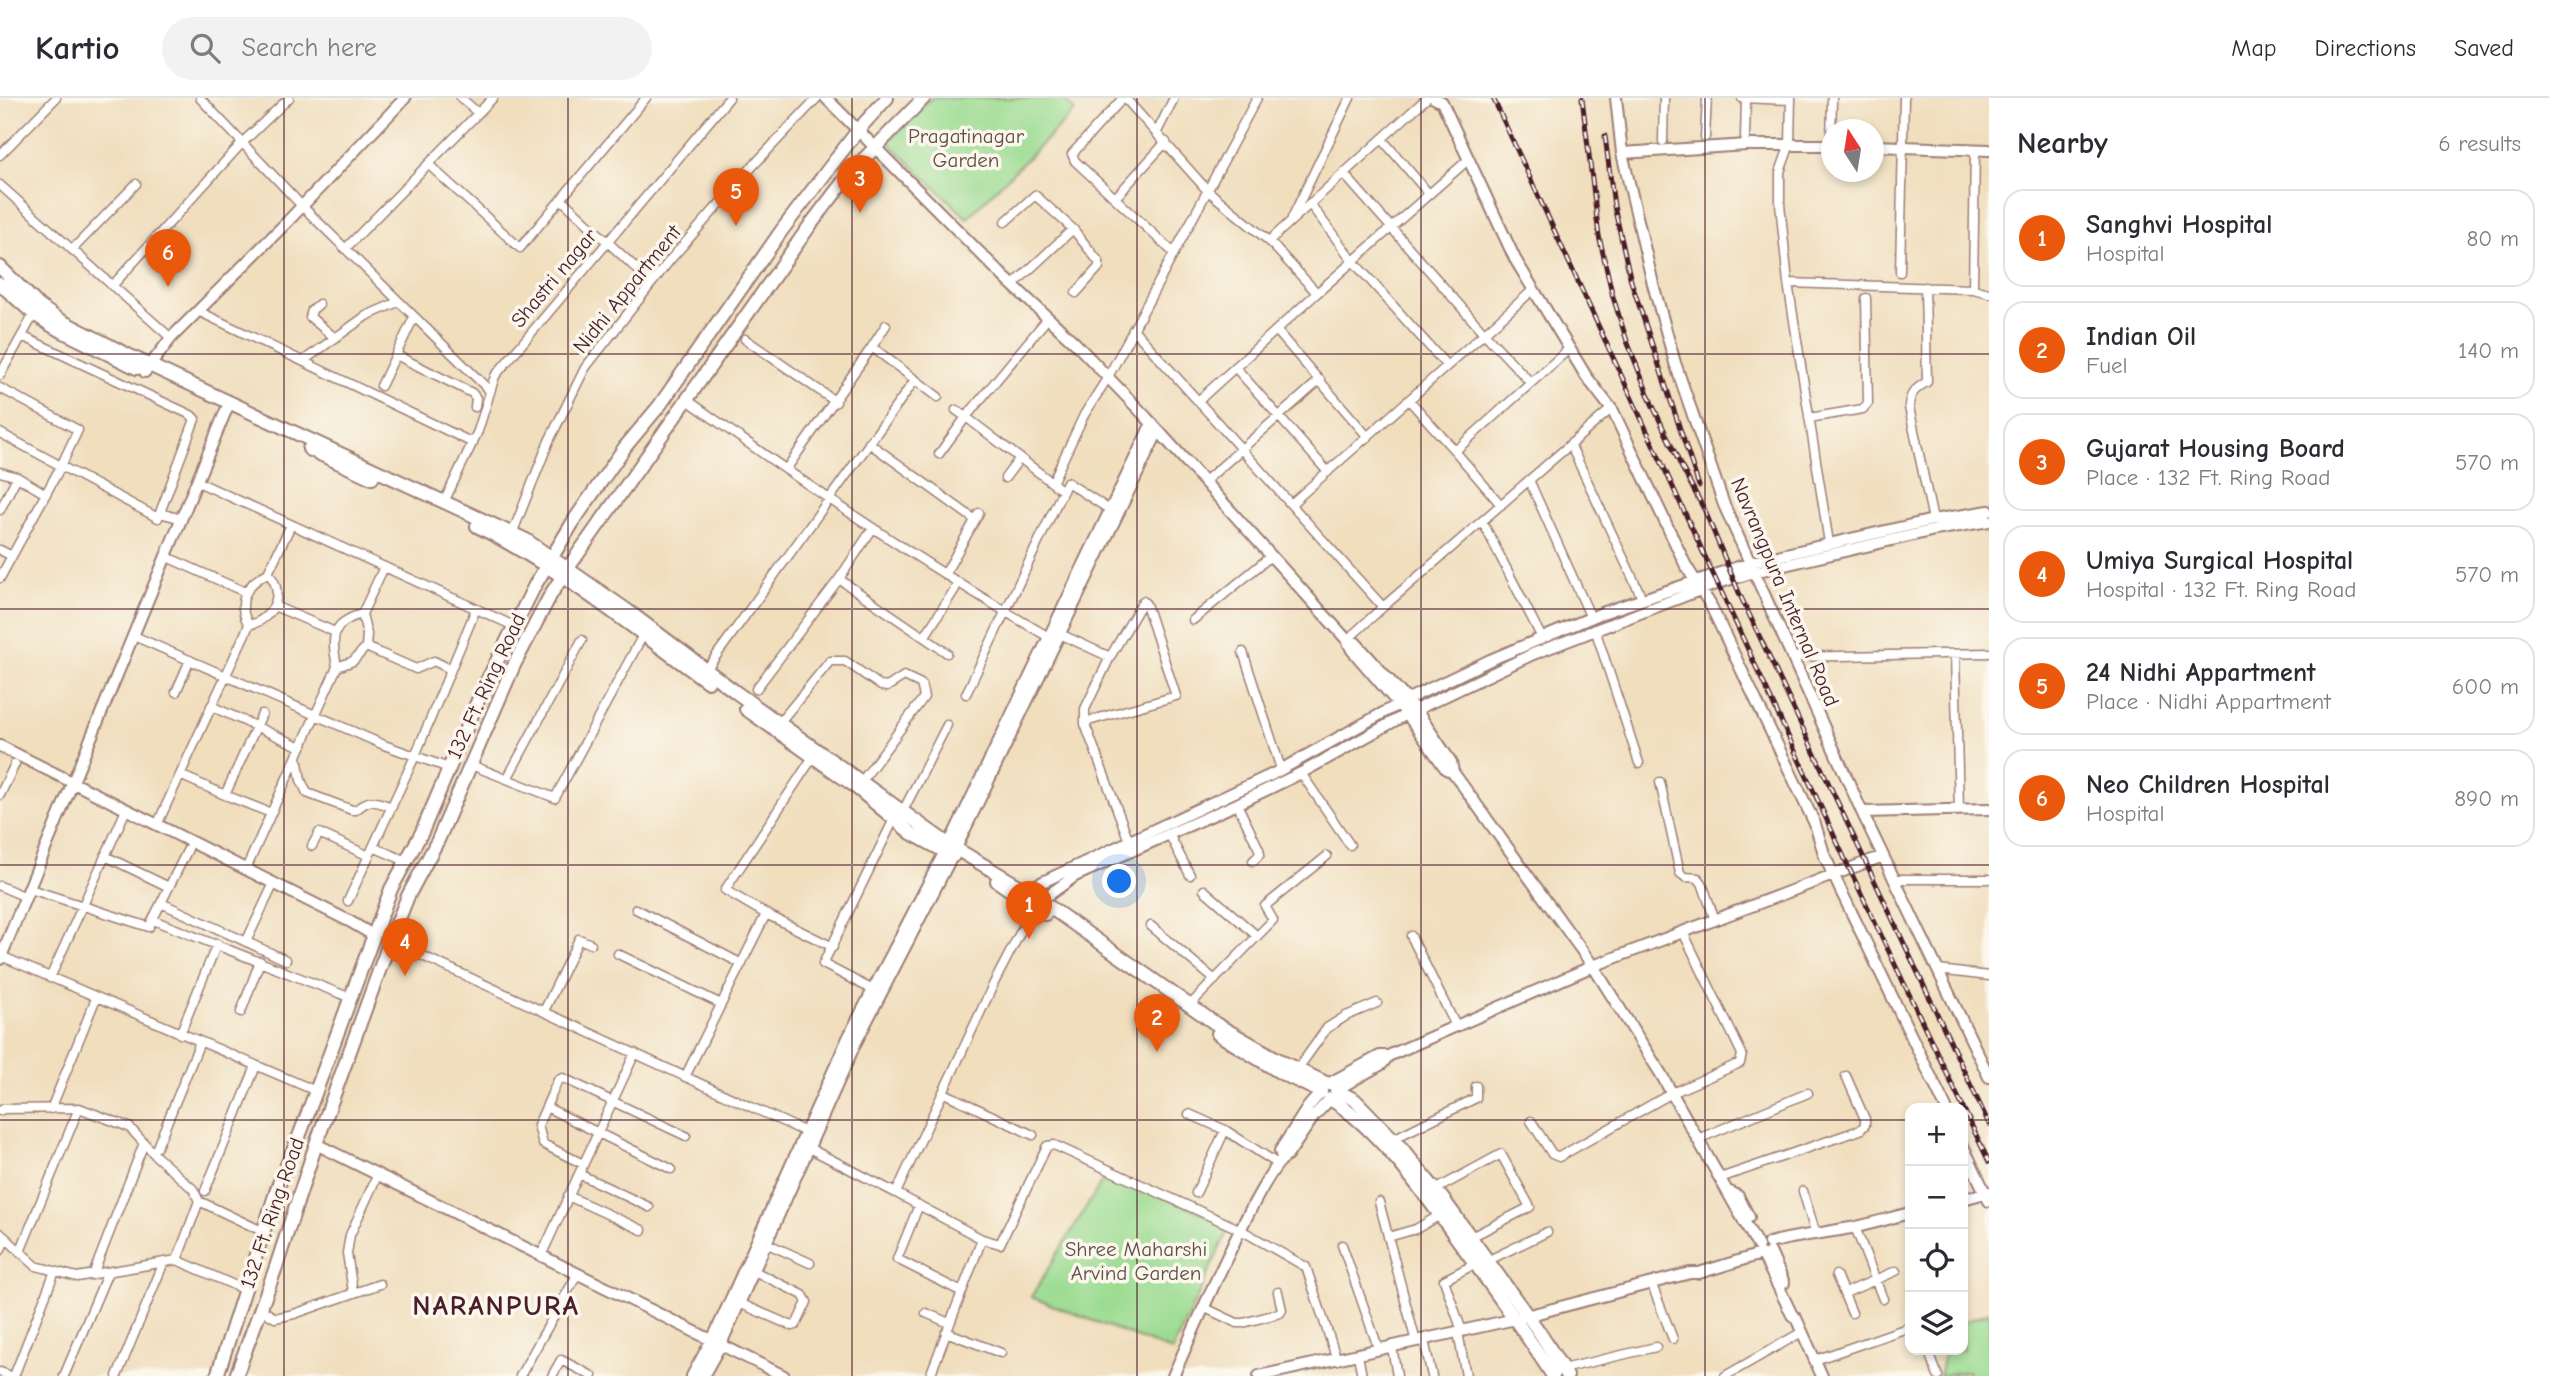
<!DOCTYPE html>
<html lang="en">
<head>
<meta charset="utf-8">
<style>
  :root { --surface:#fff; --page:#f2f2f3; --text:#2b2b33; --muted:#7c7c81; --line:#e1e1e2; --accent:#ea580c }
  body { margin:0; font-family:"Comic Neue",sans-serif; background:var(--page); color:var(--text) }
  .controls { position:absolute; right:21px; bottom:21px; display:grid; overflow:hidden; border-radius:14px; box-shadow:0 4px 10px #0003 }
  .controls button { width:63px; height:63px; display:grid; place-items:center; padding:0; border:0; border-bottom:2px solid var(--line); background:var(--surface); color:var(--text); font:35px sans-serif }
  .compass { position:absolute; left:1821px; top:21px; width:63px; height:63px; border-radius:50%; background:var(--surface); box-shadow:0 4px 10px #0003; rotate:348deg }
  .you { position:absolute; left:1120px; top:784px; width:24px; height:24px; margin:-18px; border:5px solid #fff; border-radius:50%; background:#1a73e8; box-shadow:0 0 0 10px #1a73e833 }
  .badge { display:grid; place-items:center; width:46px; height:46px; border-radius:50%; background:var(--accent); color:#fff; font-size:23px; font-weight:700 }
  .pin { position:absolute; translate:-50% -58px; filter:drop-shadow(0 2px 4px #0008) }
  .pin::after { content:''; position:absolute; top:37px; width:24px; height:21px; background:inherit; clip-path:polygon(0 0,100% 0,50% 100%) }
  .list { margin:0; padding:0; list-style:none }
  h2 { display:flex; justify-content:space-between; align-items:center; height:91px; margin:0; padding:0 28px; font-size:30px }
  h2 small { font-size:23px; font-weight:400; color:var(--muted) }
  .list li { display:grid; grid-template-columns:46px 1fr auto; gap:21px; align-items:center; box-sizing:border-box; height:98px; margin:0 14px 14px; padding:0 14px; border:2px solid var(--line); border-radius:21px }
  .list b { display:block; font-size:26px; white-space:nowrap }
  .list p { margin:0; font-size:23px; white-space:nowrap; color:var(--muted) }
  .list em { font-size:23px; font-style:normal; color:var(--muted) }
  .icon { flex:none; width:38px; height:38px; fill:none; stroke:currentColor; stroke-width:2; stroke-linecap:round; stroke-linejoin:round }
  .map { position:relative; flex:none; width:1989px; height:1278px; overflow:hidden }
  header { display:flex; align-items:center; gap:42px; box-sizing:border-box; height:98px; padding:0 35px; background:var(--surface); border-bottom:2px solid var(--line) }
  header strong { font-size:33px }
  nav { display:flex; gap:38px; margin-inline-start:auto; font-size:24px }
  .search { width:490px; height:63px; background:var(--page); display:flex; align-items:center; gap:18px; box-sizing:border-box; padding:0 24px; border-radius:38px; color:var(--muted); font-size:26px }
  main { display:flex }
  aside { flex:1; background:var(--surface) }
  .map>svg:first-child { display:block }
  .green { fill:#9cdc92; stroke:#737e5e; stroke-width:2 }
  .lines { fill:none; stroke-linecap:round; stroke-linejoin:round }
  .minor-casing { stroke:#9d7e74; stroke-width:11 }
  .tertiary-casing { stroke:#9d7e74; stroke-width:14 }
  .secondary-casing { stroke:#9d7e74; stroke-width:16 }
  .primary-casing { stroke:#9d7e74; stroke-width:16 }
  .minor { stroke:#fff; stroke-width:8 }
  .tertiary { stroke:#fff; stroke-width:10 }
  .secondary { stroke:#fff; stroke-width:12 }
  .primary { stroke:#fff; stroke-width:12 }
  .rail-casing { stroke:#4a1f2b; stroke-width:5 }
  .rail { stroke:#fbf7ec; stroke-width:2.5; stroke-dasharray:8; stroke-linecap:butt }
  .grid { fill:none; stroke:#4a1f2b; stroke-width:2; stroke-opacity:0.55 }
  .labels { text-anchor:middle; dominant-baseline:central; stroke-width:7; stroke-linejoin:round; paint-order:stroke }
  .park-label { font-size:21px; fill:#5e4e45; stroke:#fbf7ec }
  .street-label { font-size:21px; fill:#4a1f2b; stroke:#fbf7ec }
  .district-label { font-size:28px; font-weight:bold; letter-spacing:2px; fill:#4a1f2b; stroke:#fbf7ec }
</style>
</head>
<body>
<header>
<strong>Kartio</strong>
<div class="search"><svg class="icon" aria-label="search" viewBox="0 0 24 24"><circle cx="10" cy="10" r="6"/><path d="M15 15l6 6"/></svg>Search here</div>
<nav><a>Map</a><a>Directions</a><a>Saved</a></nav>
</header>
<main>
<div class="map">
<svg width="1989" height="1278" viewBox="0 0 1989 1278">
  <rect width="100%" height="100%" fill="#fbf7ec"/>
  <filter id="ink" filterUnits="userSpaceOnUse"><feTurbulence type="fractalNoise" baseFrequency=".0143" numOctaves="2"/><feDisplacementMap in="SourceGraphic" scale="14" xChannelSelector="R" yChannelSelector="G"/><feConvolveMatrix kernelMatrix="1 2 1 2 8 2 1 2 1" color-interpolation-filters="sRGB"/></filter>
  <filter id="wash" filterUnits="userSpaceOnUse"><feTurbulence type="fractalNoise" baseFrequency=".00686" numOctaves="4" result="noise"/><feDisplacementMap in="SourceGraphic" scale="28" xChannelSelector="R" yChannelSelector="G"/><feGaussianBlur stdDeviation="1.57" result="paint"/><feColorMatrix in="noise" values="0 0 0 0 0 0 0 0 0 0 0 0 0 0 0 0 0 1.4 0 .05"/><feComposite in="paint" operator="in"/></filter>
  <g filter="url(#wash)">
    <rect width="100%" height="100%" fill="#f0debd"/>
    <path class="green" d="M931,0H1063L1075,13L967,120L888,44Z
      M1106,1077L1231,1126L1172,1253L1031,1199Z
      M1989,1214V1278H1969L1967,1273L1939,1278L1945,1252H1963V1224Z"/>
  </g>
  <g filter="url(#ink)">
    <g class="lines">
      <g class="minor-casing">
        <path id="minor" d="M200,0L302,108L490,293
          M461,0L478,15
          M1123,0L1072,56L1075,63L1174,155
          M1125,0L1207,92L1269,143L1317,195L1469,61
          M1742,0L1791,2
          M1791,0L1790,46L1780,74V106L1788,185L1829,445
          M1157,34L1174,0
          M1705,39L1707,0
          M1745,39L1746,0
          M1382,41L1429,96
          M1663,43L1664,0
          M1831,46L1832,0
          M0,57L56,0
          M428,66L520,150L646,0
          M1344,76L1484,235L1531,285
          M0,87L171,240
          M1116,99L1166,44
          M561,101L652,185
          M1310,106L1353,163L1447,268
          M1292,120L1350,0
          M1005,124L1035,97L1073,131L1099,164V169L1076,195
          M1269,143L1427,0
          M345,151L493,0
          M72,152L136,86
          M1900,174L1904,0
          M1788,185L1973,191L1989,195
          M1013,187L1073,131
          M112,188L242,45L289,0
          M1925,189L1927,284C1916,290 1909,296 1909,309L1933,422
          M1973,191L1975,51
          M319,206L312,212L310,219L335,240
          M198,213L473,345
          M1048,220L966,319L1063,393
          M1133,231L1198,303L1317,195
          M1276,232L1368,339
          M745,241L836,304
          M872,249L886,227
          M396,257L472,295L476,300L475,309
          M303,263L366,218L398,204
          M1235,269L1328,374
          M0,277L34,216
          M381,288L414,219
          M0,290L78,332L61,368L0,335
          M686,301C804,386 926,468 1052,541
          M1409,302L1455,353
          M1198,303L1383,509L1347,542
          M1809,320L1863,311L1868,305L1866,200
          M869,345L974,421
          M1570,346L1642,500
          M939,356L966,319L956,312
          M787,370L872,249L938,299
          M0,374L17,379L46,396
          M1005,380L1020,360
          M1529,382L1591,520
          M198,384L514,528
          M1204,384L1320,282
          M1052,385L1084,317L1108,279L1257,0
          M444,404L478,333L495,278L729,0
          M1291,406L1533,192
          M1501,407L1455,353L1569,251
          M0,412L17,379
          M160,415L182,421
          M1482,423L1542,540
          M512,436L549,343L585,270L670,162L752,69L817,0
          M0,452L12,458
          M167,459L245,494
          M945,476L979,415
          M0,480L61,368L158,420L195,321L191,317L22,238
          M839,481L947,555
          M274,508L335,534
          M1383,509L1611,311
          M1193,522L1271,458
          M249,527C272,522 287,495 268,475
          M1595,531L1639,665
          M1060,536L1110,559
          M134,538L384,647L449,670
          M925,538L955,491
          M366,549L416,571L434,563L450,571
          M1243,554L1281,671
          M1955,557L1959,712
          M1791,559L1989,555
          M337,569L353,563L366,549L367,536L362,516L384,469
          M706,572L915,282
          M756,591L839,481L873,430
          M176,594L190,562
          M966,596L1067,384L1110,412
          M211,608L301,649
          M262,616L225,697L271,715
          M780,624L830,563H845L881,588L887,589L904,578L921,586L924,599L862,683
          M1085,624L1176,598L1146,506L1143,503L1110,559L1085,611V626L1129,743
          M297,659L301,682L307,695L352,712H356C370,699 375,703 392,709
          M813,659L725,792L766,816L833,849
          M471,667L555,700L643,537
          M1301,675L1350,747
          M180,677L225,697
          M507,681L582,542
          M1660,684L1680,775L1685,779L1698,780L1702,785L1715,822
          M0,697L15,666
          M1237,706L1259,751L1260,756L1253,763
          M902,715L947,627
          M157,727L249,527C235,504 247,485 268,475L291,427
          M1169,736L1190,777
          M312,748L319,735L369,758
          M373,749L406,763
          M105,758L169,789
          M246,771L337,569C332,541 329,525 362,516
          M1893,781H1989
          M0,788L26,799
          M30,791L149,829L188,751
          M1204,792L1257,838
          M348,803L415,658L476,511
          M161,805L286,862
          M636,811L742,866
          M153,822L351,900
          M1151,828L1215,882
          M1411,838L1456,928
          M390,843L810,1036
          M246,844L274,785
          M618,856L721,906
          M1,858L316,993
          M1938,872L1989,878
          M50,880L126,712
          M873,892L823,866L894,721
          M1190,907L1273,822L1265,808L1327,758
          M544,913L579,841L591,846
          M241,914L260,863
          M180,936L217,846
          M1297,972L1327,930L1346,918L1377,905
          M685,979L766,816
          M944,995L1033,1037
          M546,1009L671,1071
          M51,1011L96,900
          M0,1013L3,1011L79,1010L129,1029L157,1059L193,1091L199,1103L177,1162L77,1179L36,1168L0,1135
          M1189,1016L1225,1032L1278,1066
          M1531,1023L1552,1056L1559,1059L1672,995L1740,965L1742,956L1683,834
          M1393,1041L1476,1000V988
          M1698,1041L1808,995
          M805,1048L896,1095L994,885L1034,808
          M157,1049L200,944
          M583,1066L543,1046L538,1027L558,982L563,980L686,1038
          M579,1076L649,1109
          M1720,1080L1860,1032L1865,1027V1021L1846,978
          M1435,1092L1501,1056L1530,1109L1471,1139
          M205,1093L256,968
          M1803,1093L1816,1137
          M896,1095L982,1141L930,1278
          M1196,1095L1225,1032
          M568,1098L642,1132
          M199,1103L262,1133
          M1379,1104L1416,1244
          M919,1107L897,1161L962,1194
          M1855,1129L1883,1201
          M1388,1139L1416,1131L1440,1117
          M982,1141L1000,1146L1047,1048L1054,1047L1241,1132L1306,1169L1337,1262
          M766,1145L810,1165
          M1342,1147L1379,1252
          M0,1153L6,1140
          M20,1154L79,1010
          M541,1158L635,955
          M177,1162L245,1192
          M1487,1163L1547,1134
          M93,1177L144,1045
          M1836,1177L1852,1215
          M1652,1187L1673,1241
          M353,1194L347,1155L350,1137L378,1076
          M1845,1195L1896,1173
          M739,1205L792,1228L796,1227L807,1204L803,1197L754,1173
          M1203,1209L1237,1225H1243L1280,1215L1282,1212L1278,1194
          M259,1210L275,1220L294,1216L380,1186
          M926,1215L949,1225
          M1462,1233L1444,1182L1475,1166
          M946,1234L1001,1255
          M1458,1234L1466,1278
          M1424,1242L1432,1278
          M1392,1249L1397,1278
          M1928,1252L1938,1278
          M1358,1257L1362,1278
          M1815,1262L1910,1229
          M1562,1271L1656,1249
          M0,1274L11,1278
          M14,1278L55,1173
          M64,1278L108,1174
          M117,1278L164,1164
          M520,1278L577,1177
          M552,1278L561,1262L592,1278
          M1725,1278L1802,1234"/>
      </g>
      <g class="tertiary-casing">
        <path id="tertiary" d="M826,0L1006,181L1075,245L1146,319L1347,542L1352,552L1407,616L1446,671L1453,674
          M1434,0L1442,4L1515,161L1586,278L1613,313L1686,468L1710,506L1815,726L1825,759L1842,795L1946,1010
          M1616,0L1622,55L1653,186L1675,265L1724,407L1862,714L1989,979
          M1874,48L1989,52
          M1622,55L1747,47H1832
          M145,274L171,240L288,123L405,0
          M1347,542L1356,545L1416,612L1451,664L1453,674L1593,868L1661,976L1758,1148
          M0,648L349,823L373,837
          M1862,714L1989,711
          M1019,795L1273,676L1408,601L1490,562L1602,515L1756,463L1933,422L1989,413
          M1036,806L1075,778L1237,706L1301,675L1407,616L1533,556L1718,485L1754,474L1935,432L1989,423
          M0,861L229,305
          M1328,986L1380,958H1388L1593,868L1883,758
          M1336,992L1382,966L1388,958
          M316,1046L784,1278
          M1963,1048L1989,1103
          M1282,1060L1280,1053L1308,1009L1321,994
          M1730,1094L1738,1098L1749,1119
          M1963,1101L1989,1094
          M1769,1145C1796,1138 1823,1135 1851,1130C1871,1126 1890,1120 1910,1115
          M1770,1154L1784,1185
          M1763,1157L1792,1217L1796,1220L1822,1278
          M692,1278L716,1234L848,940L956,732L1152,325
          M703,1278L721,1246L856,944L952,758L1158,333
          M1173,1278C1188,1245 1264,1067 1287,1058L1314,1018L1330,1001
          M1259,1278L1515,1221L1690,1175H1699L1761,1156"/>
      </g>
      <g class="secondary-casing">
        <path id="secondary" d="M0,169L39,208L58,221L134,260L526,442L628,513L737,595L948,746L1024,791L1216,926L1286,966L1328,986
          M0,186L34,216L54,229L137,270
          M309,351L372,380
          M477,428C560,470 633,530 708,584
          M746,611L852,686L911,735L953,758
          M997,783L1045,816
          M1218,936L1281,975L1321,994
          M1336,992L1355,1002L1399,1047L1443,1101L1540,1235L1567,1278
          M1330,1001C1382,1031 1438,1115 1474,1164C1501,1202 1528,1238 1553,1278"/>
      </g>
      <g class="primary-casing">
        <path id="primary" d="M217,1278L278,1088L300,1036L391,791L422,734L482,593L535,487L575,421L625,349L660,307L782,132L859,31L887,0
          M236,1278L276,1169L316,1046L390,843L408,798L438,742L514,567L551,496L568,470L811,126L851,74L924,0"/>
      </g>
      <use href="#minor" class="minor"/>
      <use href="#tertiary" class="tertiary"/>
      <use href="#secondary" class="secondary"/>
      <use href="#primary" class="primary"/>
      <g class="rail-casing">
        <path id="rail" d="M1493,0L1850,772L1989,1064
          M1582,0L1599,138L1613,199L1627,243L1652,306L1681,368L1705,413L1740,497L1989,1026
          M1605,38L1614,108L1631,183L1699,388"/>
      </g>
      <use href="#rail" class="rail"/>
    </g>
  </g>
  <path class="grid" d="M284,0V1278M568,0V1278M852,0V1278M1137,0V1278M1421,0V1278M1705,0V1278M0,256H1989M0,511H1989M0,767H1989M0,1022H1910M1963,1022H1989"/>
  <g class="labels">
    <g class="park-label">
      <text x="966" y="38">Pragatinagar<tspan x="966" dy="24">Garden</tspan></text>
      <text x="1136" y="1151">Shree Maharshi<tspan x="1136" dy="24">Arvind Garden</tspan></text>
    </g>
    <g class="street-label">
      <text transform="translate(554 180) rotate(-50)">Shastri nagar</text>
      <text transform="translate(627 191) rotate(-51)">Nidhi Appartment</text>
      <text transform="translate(1785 494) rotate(67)">Navrangpura Internal Road</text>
      <text transform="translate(486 588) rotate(-65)">132 Ft. Ring Road</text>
      <text transform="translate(272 1115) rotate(-71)">132 Ft. Ring Road</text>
    </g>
    <g class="district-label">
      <text x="496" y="1208">NARANPURA</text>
    </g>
  </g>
</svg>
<div class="controls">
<button>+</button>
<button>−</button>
<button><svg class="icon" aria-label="locate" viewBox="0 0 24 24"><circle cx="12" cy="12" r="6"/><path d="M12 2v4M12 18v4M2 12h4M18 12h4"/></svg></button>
<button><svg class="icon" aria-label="layers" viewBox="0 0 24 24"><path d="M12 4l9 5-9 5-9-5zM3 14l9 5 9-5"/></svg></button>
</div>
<svg class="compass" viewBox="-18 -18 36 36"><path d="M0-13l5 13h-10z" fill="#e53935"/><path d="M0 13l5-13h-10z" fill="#7c7c81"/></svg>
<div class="you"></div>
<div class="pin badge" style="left:1029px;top:841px">1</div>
<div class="pin badge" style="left:1157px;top:954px">2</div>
<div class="pin badge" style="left:860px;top:115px">3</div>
<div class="pin badge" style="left:405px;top:878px">4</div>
<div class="pin badge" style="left:736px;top:128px">5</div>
<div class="pin badge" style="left:168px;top:189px">6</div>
</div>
<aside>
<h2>Nearby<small>6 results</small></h2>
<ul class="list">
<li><span class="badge">1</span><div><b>Sanghvi Hospital</b><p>Hospital</p></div><em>80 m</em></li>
<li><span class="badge">2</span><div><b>Indian Oil</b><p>Fuel</p></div><em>140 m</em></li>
<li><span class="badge">3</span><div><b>Gujarat Housing Board</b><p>Place · 132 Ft. Ring Road</p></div><em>570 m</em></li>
<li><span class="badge">4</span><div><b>Umiya Surgical Hospital</b><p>Hospital · 132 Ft. Ring Road</p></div><em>570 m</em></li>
<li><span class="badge">5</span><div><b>24 Nidhi Appartment</b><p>Place · Nidhi Appartment</p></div><em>600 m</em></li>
<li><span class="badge">6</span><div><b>Neo Children Hospital</b><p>Hospital</p></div><em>890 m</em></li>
</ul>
</aside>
</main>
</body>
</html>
